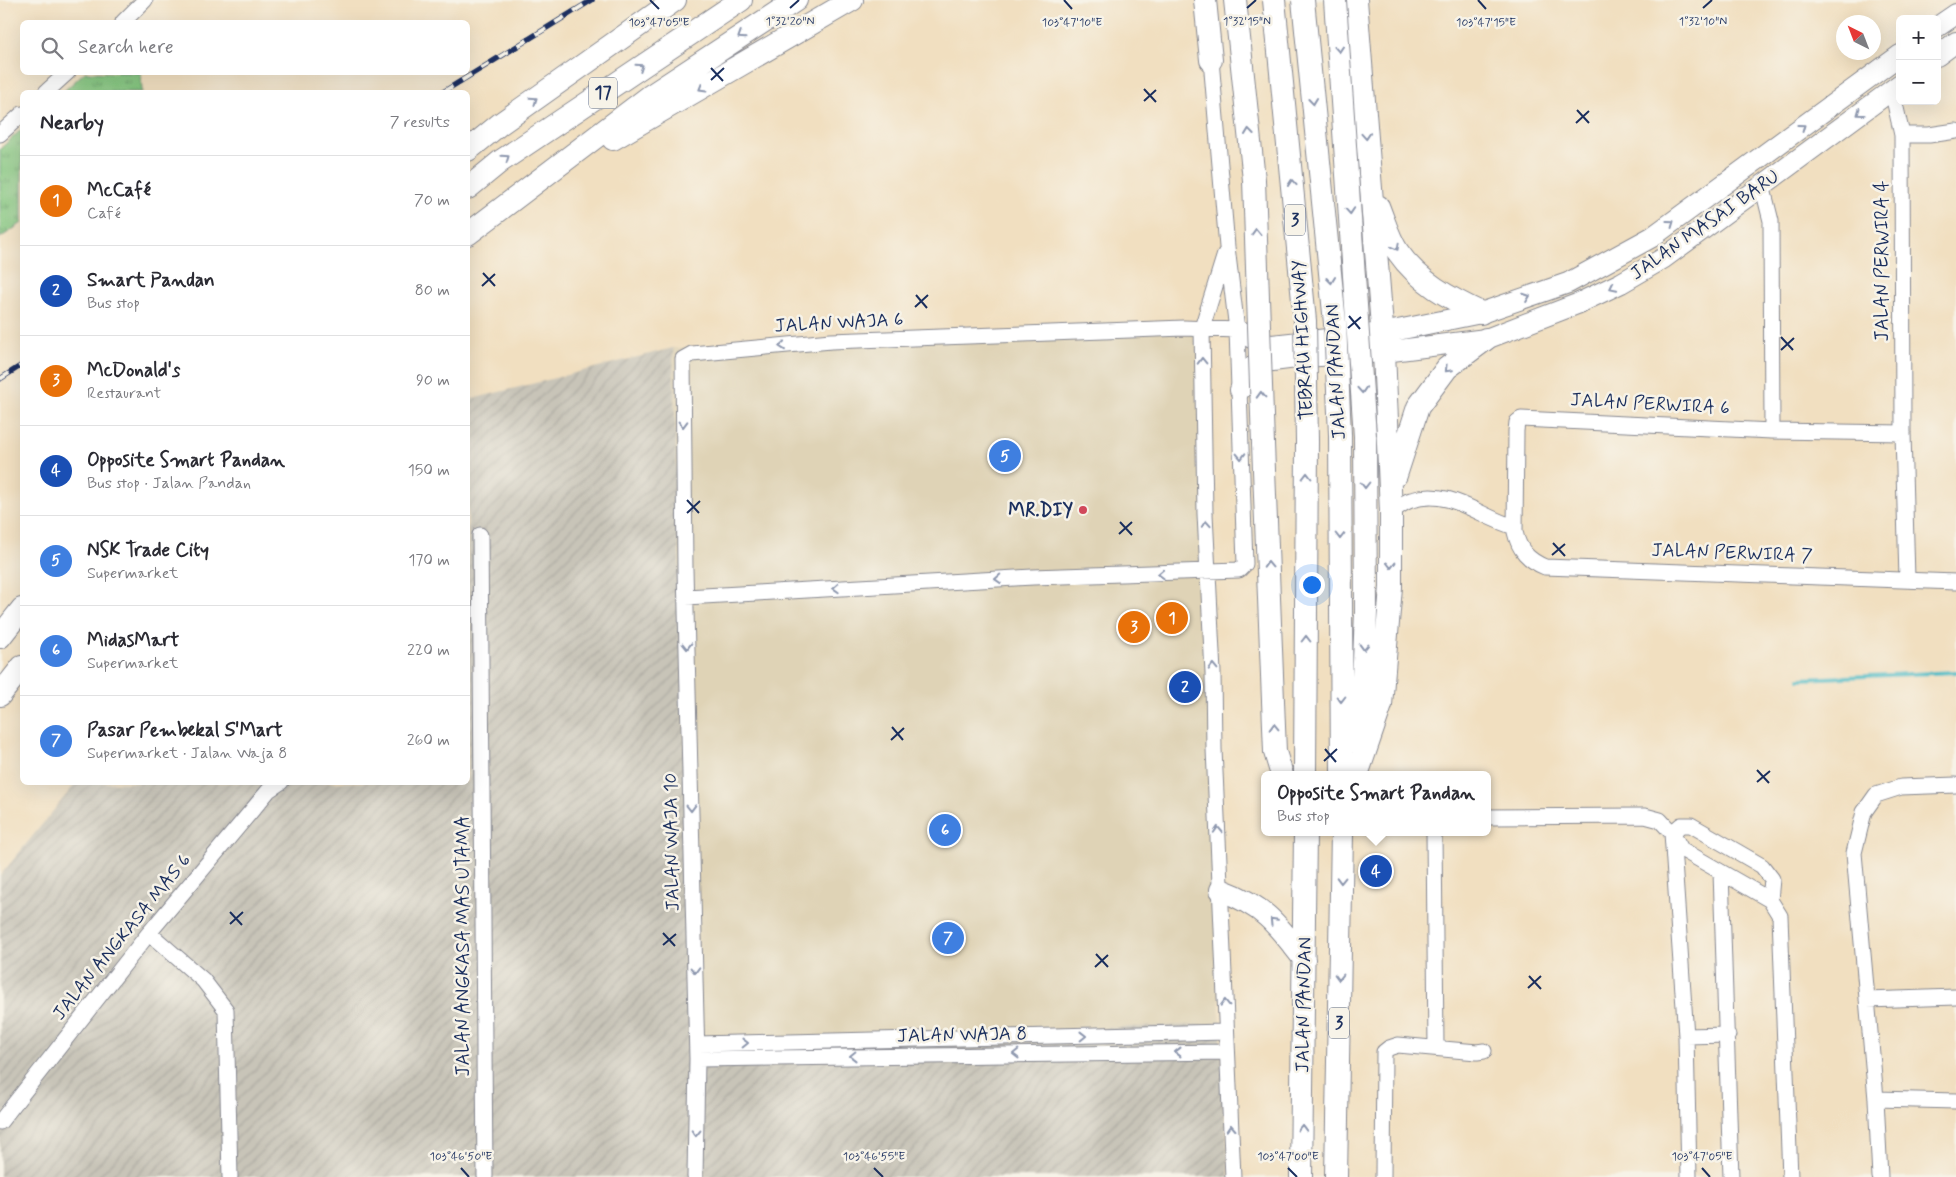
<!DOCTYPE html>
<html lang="en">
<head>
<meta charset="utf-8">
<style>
  :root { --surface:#fff; --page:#f2f2f3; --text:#2b2b33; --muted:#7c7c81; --line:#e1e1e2; --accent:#ea580c }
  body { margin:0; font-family:Mynerve,sans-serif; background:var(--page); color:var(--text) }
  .controls { position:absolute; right:15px; top:15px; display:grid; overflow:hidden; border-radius:8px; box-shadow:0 5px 20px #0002 }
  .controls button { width:45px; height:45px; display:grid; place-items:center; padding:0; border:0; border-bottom:1px solid var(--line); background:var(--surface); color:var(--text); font:25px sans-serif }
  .compass { position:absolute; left:1836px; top:15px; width:45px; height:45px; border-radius:50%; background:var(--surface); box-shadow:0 5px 20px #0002; rotate:318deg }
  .you { position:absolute; left:1311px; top:584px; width:18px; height:18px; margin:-12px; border:4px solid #fff; border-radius:50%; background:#1a73e8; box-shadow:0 0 0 8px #1a73e833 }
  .badge { display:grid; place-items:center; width:32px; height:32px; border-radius:50%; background:var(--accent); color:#fff; font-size:16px; font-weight:700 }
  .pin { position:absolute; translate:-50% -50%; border:2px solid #fff; box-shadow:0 1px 5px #0006 }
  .popup { position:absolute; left:1261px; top:771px; width:230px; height:65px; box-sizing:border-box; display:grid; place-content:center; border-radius:8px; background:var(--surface); filter:drop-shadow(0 1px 4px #0005); font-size:16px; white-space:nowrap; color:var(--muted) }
  .popup b { font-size:19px; color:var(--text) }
  .popup::after { content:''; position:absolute; left:50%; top:100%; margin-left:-10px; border:10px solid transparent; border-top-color:var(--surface) }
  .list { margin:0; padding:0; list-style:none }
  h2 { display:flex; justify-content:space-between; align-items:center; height:65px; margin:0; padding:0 20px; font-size:21px }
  h2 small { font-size:16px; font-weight:400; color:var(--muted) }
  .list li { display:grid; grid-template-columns:32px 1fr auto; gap:15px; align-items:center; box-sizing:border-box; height:90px; padding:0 20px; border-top:1px solid var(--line) }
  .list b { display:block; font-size:19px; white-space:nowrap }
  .list p { margin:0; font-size:16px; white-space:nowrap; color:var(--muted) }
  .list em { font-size:16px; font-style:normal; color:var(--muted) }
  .icon { flex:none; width:28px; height:28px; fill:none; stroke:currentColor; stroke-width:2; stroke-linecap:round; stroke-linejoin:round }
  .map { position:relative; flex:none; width:1956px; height:1177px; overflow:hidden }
  .search { position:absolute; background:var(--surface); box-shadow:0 5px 20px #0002; left:20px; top:20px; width:450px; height:55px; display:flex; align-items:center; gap:12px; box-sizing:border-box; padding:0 18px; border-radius:8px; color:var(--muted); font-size:19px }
  .panel { position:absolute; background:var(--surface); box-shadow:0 5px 20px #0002; left:20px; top:90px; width:450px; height:695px; border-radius:8px }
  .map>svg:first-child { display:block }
  .built { fill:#dfd3b6 }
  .industrial { fill:url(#industrial-furrows) }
  .grass { fill:url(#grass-tufts); stroke:#507a6e }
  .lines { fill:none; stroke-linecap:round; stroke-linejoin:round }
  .stream { stroke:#4cbac4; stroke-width:4 }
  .minor-casing { stroke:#86878f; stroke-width:17 }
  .major-casing { stroke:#86878f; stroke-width:22 }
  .highway-casing { stroke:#86878f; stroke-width:24 }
  .minor { stroke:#fff; stroke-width:15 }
  .major { stroke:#fff; stroke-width:20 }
  .highway { stroke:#fff; stroke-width:22 }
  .rail-casing { stroke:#1b2f5e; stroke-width:5.5 }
  .rail { stroke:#f7f3e8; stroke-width:4; stroke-dasharray:11; stroke-linecap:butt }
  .highway-bridge-casing { stroke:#86878f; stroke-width:24; stroke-linecap:butt }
  .highway-bridge { stroke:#fff; stroke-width:22 }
  .oneway { stroke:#8d97ae }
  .ticks { fill:none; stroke:#1b2f5e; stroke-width:2 }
  .poi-dot { fill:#d1495b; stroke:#f7f3e8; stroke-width:2 }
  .labels { text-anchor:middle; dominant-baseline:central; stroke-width:5; stroke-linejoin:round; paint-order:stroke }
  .shield { fill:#f7f3e8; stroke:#5d6a87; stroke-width:1 }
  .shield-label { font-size:18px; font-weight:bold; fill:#1b2f5e }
  .street-label { font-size:19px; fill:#1b2f5e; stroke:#f7f3e8 }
  .poi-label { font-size:19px; font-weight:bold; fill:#1b2f5e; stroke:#f7f3e8; text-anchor:end }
  .ticks-label { font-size:12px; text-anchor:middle; fill:#1b2f5e; stroke:#f7f3e8; stroke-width:5; stroke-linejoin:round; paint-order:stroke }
</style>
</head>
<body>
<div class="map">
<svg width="1956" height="1177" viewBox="0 0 1956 1177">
  <defs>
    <pattern id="industrial-furrows" width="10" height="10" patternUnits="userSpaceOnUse" patternTransform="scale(1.25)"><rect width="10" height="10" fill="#c8c4b8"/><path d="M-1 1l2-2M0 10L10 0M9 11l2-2" fill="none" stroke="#aba9a1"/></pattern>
    <pattern id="grass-tufts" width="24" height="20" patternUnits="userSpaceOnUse" patternTransform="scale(1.25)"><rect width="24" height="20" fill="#84c67f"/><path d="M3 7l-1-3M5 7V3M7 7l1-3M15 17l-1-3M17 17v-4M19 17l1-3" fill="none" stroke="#6ba16b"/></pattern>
  </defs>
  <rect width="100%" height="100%" fill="#f7f3e8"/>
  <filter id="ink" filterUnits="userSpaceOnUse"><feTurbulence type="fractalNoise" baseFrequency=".02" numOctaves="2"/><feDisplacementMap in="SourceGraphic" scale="10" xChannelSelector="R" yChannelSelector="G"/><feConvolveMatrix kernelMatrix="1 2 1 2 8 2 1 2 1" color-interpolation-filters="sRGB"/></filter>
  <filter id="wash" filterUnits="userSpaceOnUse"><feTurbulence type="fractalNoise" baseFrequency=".0096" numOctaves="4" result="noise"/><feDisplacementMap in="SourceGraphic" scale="20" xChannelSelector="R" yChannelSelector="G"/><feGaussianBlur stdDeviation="1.12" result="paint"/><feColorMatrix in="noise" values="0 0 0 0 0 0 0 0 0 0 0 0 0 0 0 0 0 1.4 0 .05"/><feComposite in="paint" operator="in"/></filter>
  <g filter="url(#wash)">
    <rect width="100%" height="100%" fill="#f1dfc0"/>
    <path class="built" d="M1200,330L1220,1024L692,1042L673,348Z"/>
    <path class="industrial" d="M673,348L693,1042L1220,1024L1229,1177H0V876L76,783L468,782V400Z"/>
    <path class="grass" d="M85,72L141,73L142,92H63Z
      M22,129V223L0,238V149Z"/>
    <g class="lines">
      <path class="stream" d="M1800,679L1956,672"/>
    </g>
  </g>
  <g filter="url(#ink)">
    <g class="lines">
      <g class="minor-casing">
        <path id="minor" d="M123,22L145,0
          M1892,90L1902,135L1903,433L1907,579
          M46,92L68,72
          M0,134L22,114
          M1902,135H1929L1956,131
          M1762,185L1771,221L1772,431
          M1225,254L1202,328L1205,514L1213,673L1214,749L1233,1177
          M1903,433L1772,431L1521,419L1517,422L1516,431L1515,532C1519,550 1528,560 1545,567L1956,582
          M1391,512C1397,508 1404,502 1411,500C1451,487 1480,518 1515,527
          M480,535L485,1177
          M686,597L1033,577L1239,570L1245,564L1237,330L1227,247L1211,60
          M1487,817L1645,816L1660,820L1672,833L1681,849L1770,900L1780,916L1790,1177
          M1434,832L1436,1048
          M1721,872L1731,1177
          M149,933L203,980L226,1010L230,1177
          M1867,1000L1956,997
          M1686,1036L1728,1035
          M697,1044L1226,1032
          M697,1059L1227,1052
          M1876,1099L1956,1101
          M0,1122L149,933L269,790L281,782
          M695,1177L697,1059L685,569L683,359L692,354L831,341L1184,328L1237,330
          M1383,1177L1384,1052L1389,1048L1398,1045L1477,1052L1484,1051
          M1689,1177L1686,1036L1672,833L1681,825H1691L1762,866L1772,879L1770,900
          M1880,1177L1876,1099L1854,853L1864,812L1876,795L1901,787L1956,785"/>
      </g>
      <g class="major-casing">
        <path id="major" d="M1937,27L1956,14
          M1937,56L1956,42
          M1237,330L1261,343L1272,345L1383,333L1481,313L1568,283L1652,237L1900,55
          M1240,390L1251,368L1258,363L1304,357L1384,352L1486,339L1577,304L1621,283L1664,258L1900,84"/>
      </g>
      <g class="highway-casing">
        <path id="highway" d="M1205,0L1211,60
          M1235,0L1254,180
          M1356,0L1384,352L1391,512V587L1381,705L1357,775
          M613,139L852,0
          M468,150L500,124L675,0
          M468,188L501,161L741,0
          M1378,206C1384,221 1389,239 1398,252C1419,282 1449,298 1481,313
          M468,234L650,96L796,0
          M1340,435L1342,775
          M1263,444L1275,752L1282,775
          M1396,475L1418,407L1447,368L1486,339
          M0,637L22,609
          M0,695L22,667
          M1356,742L1362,712L1366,612L1365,436
          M1305,775L1307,441
          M1221,890C1264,906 1277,924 1304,959
          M1301,1177L1305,832
          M1336,1177L1342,832"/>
      </g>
      <use href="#minor" class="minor"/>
      <use href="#major" class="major"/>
      <use href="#highway" class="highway"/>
      <g class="rail-casing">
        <path id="rail" d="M443,92L592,0
          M0,379L22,365"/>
      </g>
      <use href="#rail" class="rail"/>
      <g class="highway-bridge-casing">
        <path id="highway-bridge" d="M1274,0L1305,321L1307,441
          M1303,0L1335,323L1340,435
          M1335,0L1365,436
          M1254,180L1263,444"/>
      </g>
      <use href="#highway-bridge" class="highway-bridge"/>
    </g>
    <defs><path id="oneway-chevron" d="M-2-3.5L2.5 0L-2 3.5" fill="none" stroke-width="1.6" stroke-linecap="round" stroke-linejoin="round" transform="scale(1.25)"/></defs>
    <g class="oneway">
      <use href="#oneway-chevron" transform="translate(741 36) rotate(147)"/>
      <use href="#oneway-chevron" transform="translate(1339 49) rotate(86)"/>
      <use href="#oneway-chevron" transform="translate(640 67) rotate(-34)"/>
      <use href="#oneway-chevron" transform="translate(702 88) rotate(150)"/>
      <use href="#oneway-chevron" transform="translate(534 100) rotate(-35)"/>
      <use href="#oneway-chevron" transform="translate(1313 101) rotate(84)"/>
      <use href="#oneway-chevron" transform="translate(1860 113) rotate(144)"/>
      <use href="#oneway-chevron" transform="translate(1802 127) rotate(-36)"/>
      <use href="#oneway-chevron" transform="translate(1249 132) rotate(-96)"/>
      <use href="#oneway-chevron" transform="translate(1366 136) rotate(86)"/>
      <use href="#oneway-chevron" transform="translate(506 158) rotate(-35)"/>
      <use href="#oneway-chevron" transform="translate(1292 183) rotate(-95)"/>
      <use href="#oneway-chevron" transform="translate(1350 211) rotate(86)"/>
      <use href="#oneway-chevron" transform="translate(1671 223) rotate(-36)"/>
      <use href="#oneway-chevron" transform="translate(1256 232) rotate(-92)"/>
      <use href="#oneway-chevron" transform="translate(1396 247) rotate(62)"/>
      <use href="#oneway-chevron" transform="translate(1331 280) rotate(84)"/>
      <use href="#oneway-chevron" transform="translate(1613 287) rotate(154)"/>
      <use href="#oneway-chevron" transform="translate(1527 297) rotate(-20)"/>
      <use href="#oneway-chevron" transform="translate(782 346) rotate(175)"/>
      <use href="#oneway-chevron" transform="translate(1202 361) rotate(-91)"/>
      <use href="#oneway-chevron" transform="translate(1448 369) rotate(134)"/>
      <use href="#oneway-chevron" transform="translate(1362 390) rotate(86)"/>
      <use href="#oneway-chevron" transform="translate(1261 395) rotate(-92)"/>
      <use href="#oneway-chevron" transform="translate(683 424) rotate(89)"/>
      <use href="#oneway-chevron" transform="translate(1241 456) rotate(88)"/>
      <use href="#oneway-chevron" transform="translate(1307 476) rotate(-90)"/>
      <use href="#oneway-chevron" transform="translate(1365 485) rotate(90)"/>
      <use href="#oneway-chevron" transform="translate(1206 524) rotate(-94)"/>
      <use href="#oneway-chevron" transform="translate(1340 536) rotate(90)"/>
      <use href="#oneway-chevron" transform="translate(1268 565) rotate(-92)"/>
      <use href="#oneway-chevron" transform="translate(1391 565) rotate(90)"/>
      <use href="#oneway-chevron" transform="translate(1161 574) rotate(178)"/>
      <use href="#oneway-chevron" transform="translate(998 579) rotate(177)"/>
      <use href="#oneway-chevron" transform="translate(836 588) rotate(177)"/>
      <use href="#oneway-chevron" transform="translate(1306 639) rotate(-90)"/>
      <use href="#oneway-chevron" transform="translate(687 646) rotate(89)"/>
      <use href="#oneway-chevron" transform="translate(1364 647) rotate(92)"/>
      <use href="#oneway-chevron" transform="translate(1213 667) rotate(-92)"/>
      <use href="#oneway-chevron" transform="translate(1341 699) rotate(90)"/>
      <use href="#oneway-chevron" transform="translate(1274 727) rotate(-92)"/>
      <use href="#oneway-chevron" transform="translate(691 808) rotate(89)"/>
      <use href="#oneway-chevron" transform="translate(1218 830) rotate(-93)"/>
      <use href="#oneway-chevron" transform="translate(1341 880) rotate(91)"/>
      <use href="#oneway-chevron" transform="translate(1273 921) rotate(-133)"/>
      <use href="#oneway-chevron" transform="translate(695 970) rotate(89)"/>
      <use href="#oneway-chevron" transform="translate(1339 977) rotate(91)"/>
      <use href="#oneway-chevron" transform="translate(1225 1003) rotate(-92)"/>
      <use href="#oneway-chevron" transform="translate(1083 1036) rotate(-1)"/>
      <use href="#oneway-chevron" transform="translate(745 1043) rotate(-1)"/>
      <use href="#oneway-chevron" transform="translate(1178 1052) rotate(180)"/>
      <use href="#oneway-chevron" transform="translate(1016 1054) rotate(179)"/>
      <use href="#oneway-chevron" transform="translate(853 1056) rotate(179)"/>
      <use href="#oneway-chevron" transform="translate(1231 1128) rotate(-93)"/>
      <use href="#oneway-chevron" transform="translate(1302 1128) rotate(-89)"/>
      <use href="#oneway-chevron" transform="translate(696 1133) rotate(91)"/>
    </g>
  </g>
  <path class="ticks" d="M650,0L659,9M1064,0L1072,9M1478,0L1486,9M790,8L799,0M1247,8L1256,0M1703,8L1712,0M711,68L723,81M711,80L724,68M1144,89L1156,102M1144,101L1156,90M1577,110L1589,123M1576,123L1589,111M483,273L495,286M482,286L495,274M916,295L927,308M915,307L928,295M1349,316L1360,329M1348,328L1361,317M1781,337L1793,350M1781,350L1794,338M687,500L699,513M687,513L700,501M1120,522L1132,535M1119,534L1132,522M1553,543L1565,556M1552,555L1565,544M892,727L903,740M891,740L904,728M1325,749L1336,762M1324,761L1337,749M1757,770L1769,783M1757,782L1770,771M230,912L242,925M230,924L243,912M663,933L675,946M663,945L676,934M1096,954L1108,967M1095,967L1108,955M1529,976L1541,989M1528,988L1541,976M461,1168L469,1177M874,1168L883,1177M1288,1168L1297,1177M1702,1168L1710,1177"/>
  <circle class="poi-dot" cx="1083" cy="510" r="5"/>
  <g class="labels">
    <g class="shield">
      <rect x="589" y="77.5" width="28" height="31" rx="4"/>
      <rect x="1285" y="204.5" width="20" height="31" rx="4"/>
      <rect x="1329" y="1007.5" width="20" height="31" rx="4"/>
    </g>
    <g class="shield-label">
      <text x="603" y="93">17</text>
      <text x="1295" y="220">3</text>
      <text x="1339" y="1023">3</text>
    </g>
    <g class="street-label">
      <text transform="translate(1705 225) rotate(-35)">JALAN MASAI BARU</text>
      <text transform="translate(1882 261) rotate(-90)">JALAN PERWIRA 4</text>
      <text transform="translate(839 323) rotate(-3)">JALAN WAJA 6</text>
      <text transform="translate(1303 340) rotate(-93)">TEBRAU HIGHWAY</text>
      <text transform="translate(1336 372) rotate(-93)">JALAN PANDAN</text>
      <text transform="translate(1650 404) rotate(3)">JALAN PERWIRA 6</text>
      <text transform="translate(1732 553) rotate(2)">JALAN PERWIRA 7</text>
      <text transform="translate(672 842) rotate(-91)">JALAN WAJA 10</text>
      <text transform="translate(122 937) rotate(-51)">JALAN ANGKASA MAS 6</text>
      <text transform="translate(463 946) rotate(-90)">JALAN ANGKASA MAS UTAMA</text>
      <text transform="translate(1304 1005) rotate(-89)">JALAN PANDAN</text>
      <text transform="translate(962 1035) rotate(-1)">JALAN WAJA 8</text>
    </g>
    <g class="poi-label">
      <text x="1073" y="510">MR.DIY</text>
    </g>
  </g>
  <g class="ticks-label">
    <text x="790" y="25">1°32'20"N</text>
    <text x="1247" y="25">1°32'15"N</text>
    <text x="1703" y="25">1°32'10"N</text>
    <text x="1486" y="26">103°47'15"E</text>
    <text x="659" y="26">103°47'05"E</text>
    <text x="1072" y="26">103°47'10"E</text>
    <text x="461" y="1160">103°46'50"E</text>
    <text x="874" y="1160">103°46'55"E</text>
    <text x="1288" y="1160">103°47'00"E</text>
    <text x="1702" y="1160">103°47'05"E</text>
  </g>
</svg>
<div class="controls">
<button>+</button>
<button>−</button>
</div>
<svg class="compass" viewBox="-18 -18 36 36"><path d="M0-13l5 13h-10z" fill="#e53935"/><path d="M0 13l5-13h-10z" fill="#7c7c81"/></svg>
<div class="you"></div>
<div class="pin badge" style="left:1172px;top:618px;background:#e8710a">1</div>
<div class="pin badge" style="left:1185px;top:687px;background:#1a4fb4">2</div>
<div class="pin badge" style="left:1134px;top:627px;background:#e8710a">3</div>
<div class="pin badge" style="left:1376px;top:871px;background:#1a4fb4">4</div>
<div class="popup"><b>Opposite Smart Pandan</b>Bus stop</div>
<div class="pin badge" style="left:1005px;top:456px;background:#3f7fe0">5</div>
<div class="pin badge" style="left:945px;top:830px;background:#3f7fe0">6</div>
<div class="pin badge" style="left:948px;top:938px;background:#3f7fe0">7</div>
<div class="search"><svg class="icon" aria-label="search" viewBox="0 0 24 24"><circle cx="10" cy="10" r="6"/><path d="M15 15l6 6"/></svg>Search here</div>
<section class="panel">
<h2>Nearby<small>7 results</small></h2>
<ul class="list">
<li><span class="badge" style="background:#e8710a">1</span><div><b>McCafé</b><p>Café</p></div><em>70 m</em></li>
<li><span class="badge" style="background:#1a4fb4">2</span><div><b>Smart Pandan</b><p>Bus stop</p></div><em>80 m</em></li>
<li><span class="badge" style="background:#e8710a">3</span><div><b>McDonald's</b><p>Restaurant</p></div><em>90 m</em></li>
<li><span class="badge" style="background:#1a4fb4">4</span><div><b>Opposite Smart Pandan</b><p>Bus stop · Jalan Pandan</p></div><em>150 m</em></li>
<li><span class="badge" style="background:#3f7fe0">5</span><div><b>NSK Trade City</b><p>Supermarket</p></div><em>170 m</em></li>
<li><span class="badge" style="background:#3f7fe0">6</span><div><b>MidasMart</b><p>Supermarket</p></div><em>220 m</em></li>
<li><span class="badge" style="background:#3f7fe0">7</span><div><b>Pasar Pembekal S'Mart</b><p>Supermarket · Jalan Waja 8</p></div><em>260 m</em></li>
</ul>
</section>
</div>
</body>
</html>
